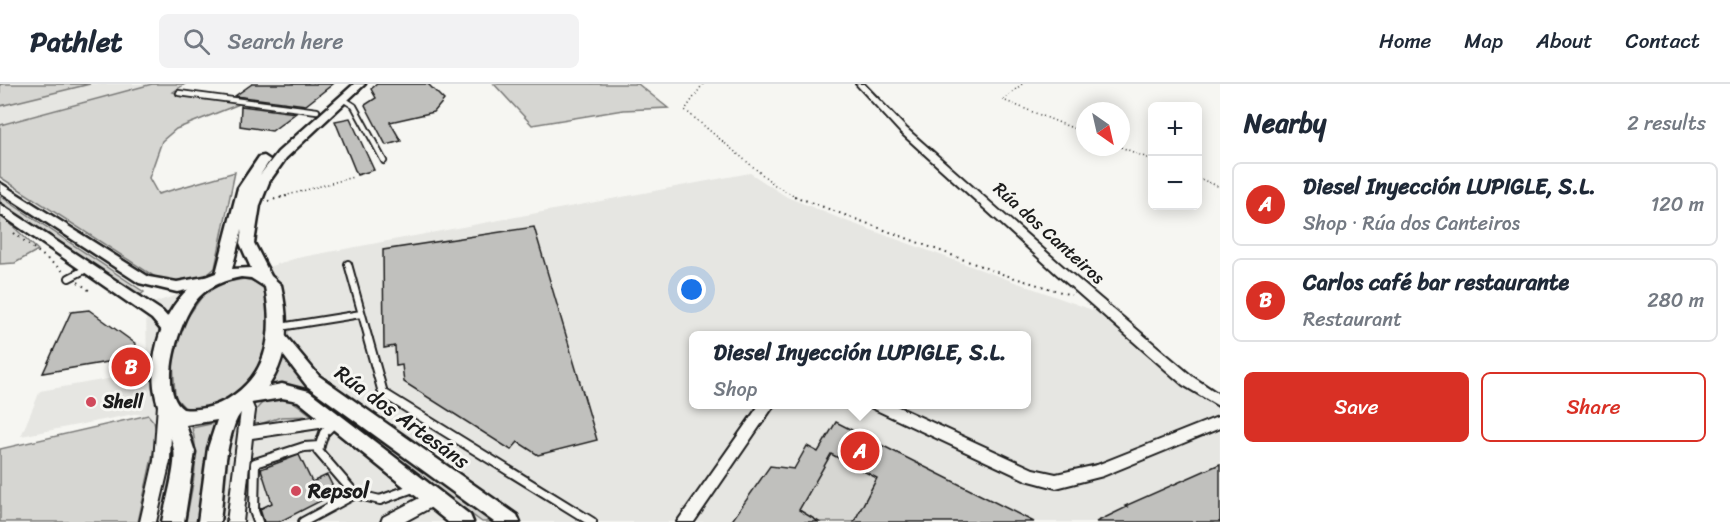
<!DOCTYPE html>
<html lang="en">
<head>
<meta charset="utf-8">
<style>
  :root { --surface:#fff; --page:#f2f2f3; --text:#1f2937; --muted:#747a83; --line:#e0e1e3; --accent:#d93025 }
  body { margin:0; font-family:Sriracha,sans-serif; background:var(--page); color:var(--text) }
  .controls { position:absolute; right:18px; top:18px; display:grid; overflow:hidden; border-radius:9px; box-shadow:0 3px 15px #0003 }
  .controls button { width:54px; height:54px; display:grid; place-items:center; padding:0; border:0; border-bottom:2px solid var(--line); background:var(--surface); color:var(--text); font:30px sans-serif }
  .compass { position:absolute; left:1076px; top:18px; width:54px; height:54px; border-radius:50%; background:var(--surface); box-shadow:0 3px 15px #0003; rotate:146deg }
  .you { position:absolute; left:692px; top:206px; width:21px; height:21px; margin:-15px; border:4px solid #fff; border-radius:50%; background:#1a73e8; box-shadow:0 0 0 9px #1a73e833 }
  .badge { display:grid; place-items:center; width:39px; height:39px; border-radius:50%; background:var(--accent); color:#fff; font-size:20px; font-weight:700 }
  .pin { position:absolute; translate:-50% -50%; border:3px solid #fff; box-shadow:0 2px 6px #0006 }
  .popup { position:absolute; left:689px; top:247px; width:342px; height:78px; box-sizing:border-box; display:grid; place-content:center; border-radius:9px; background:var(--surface); filter:drop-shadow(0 2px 4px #0005); font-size:20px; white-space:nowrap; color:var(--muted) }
  .popup b { font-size:22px; color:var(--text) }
  .popup::after { content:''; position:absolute; left:50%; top:100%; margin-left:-12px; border:12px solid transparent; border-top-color:var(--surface) }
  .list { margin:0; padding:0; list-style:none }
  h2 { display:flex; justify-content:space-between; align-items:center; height:78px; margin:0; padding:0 24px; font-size:26px }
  h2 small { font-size:20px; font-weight:400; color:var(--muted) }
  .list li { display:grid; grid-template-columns:39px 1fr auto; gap:18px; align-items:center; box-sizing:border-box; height:84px; margin:0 12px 12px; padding:0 12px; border:2px solid var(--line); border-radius:9px }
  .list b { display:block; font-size:22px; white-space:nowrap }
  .list p { margin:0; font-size:20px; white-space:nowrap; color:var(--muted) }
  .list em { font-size:20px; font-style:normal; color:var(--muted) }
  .actions { display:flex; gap:12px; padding:18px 24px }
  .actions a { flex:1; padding:14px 0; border:2px solid var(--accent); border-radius:9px; text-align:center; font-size:21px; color:var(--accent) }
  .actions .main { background:var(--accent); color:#fff }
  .icon { flex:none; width:33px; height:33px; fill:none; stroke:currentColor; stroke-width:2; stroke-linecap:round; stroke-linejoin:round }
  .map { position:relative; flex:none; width:1220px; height:438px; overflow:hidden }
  header { display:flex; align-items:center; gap:36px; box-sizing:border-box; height:84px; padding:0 30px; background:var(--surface); border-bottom:2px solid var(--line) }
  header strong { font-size:28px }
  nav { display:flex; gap:33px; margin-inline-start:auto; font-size:21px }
  .search { width:420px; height:54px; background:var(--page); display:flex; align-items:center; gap:15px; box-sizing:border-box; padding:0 21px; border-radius:9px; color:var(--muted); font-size:22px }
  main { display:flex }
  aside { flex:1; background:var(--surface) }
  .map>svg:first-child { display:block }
  .built { fill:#e6e6e2; fill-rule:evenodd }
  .green { fill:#d6d6d2; stroke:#797977; stroke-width:1.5 }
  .building { fill:#c0c0bd; stroke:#1c1c1c; stroke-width:1.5 }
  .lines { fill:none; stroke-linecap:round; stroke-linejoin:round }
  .service-far2-casing { stroke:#1c1c1c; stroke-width:8 }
  .service-far1-casing { stroke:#1c1c1c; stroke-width:10 }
  .service-casing { stroke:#1c1c1c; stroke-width:12 }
  .minor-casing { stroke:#1c1c1c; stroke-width:4 }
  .tertiary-casing { stroke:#1c1c1c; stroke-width:5 }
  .secondary-casing { stroke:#1c1c1c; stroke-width:5 }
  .path-far1 { stroke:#1c1c1c; stroke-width:1.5; stroke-dasharray:1 3; stroke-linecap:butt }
  .path { stroke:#1c1c1c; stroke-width:2; stroke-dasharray:1.5 4.5; stroke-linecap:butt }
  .service-far2 { stroke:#f6f6f2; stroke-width:4.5 }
  .service-far1 { stroke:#f6f6f2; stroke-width:6 }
  .service { stroke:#f6f6f2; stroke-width:8 }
  .minor { fill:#f6f6f2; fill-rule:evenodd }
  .tertiary { fill:#f6f6f2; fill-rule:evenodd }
  .secondary { fill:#f6f6f2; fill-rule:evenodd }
  .poi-dot { fill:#d1495b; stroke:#f6f6f2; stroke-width:2 }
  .labels { text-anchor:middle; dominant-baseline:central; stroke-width:6; stroke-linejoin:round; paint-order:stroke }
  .street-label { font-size:18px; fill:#1c1c1c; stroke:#f6f6f2 }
  .poi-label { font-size:18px; font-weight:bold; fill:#1c1c1c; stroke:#f6f6f2; text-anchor:start }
  .near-street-label { font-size:21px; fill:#1c1c1c; stroke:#f6f6f2 }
  .near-poi-label { font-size:21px; font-weight:bold; fill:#1c1c1c; stroke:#f6f6f2; text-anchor:start }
</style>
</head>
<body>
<header>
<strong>Pathlet</strong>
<div class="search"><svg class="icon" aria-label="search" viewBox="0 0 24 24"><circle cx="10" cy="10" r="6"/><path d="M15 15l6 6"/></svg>Search here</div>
<nav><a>Home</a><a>Map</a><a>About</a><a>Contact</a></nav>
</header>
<main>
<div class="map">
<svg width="1220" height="438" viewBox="0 0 1220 438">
  <rect width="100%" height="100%" fill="#f6f6f2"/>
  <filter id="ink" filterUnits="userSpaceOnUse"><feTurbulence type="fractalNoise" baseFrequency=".0167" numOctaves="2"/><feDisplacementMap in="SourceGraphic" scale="12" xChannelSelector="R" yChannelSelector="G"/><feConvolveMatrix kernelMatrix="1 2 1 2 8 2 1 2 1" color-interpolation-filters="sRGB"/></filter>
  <g filter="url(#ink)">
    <path class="built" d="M90,0H149L0,41V22Z
      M750,89L787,113L846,137L1098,228L1211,320L1220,316V438H138L157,351L148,331L134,330L21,352L40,307L147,288L146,221L297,174ZM694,252H1026V320H694Z"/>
    <path class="green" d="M0,0H90L0,22Z
      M152,0H185L173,8L183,12L242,19L176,45L162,57L149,94L158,110L235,88L215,184C200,199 185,199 166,200L0,93V41Z
      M494,0H638L668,24L623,26L532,41Z
      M0,112L144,208L139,212L0,119Z
      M0,130L38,166L15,179L0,180Z
      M244,195C250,196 257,197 261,201C285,226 260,291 239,311C226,322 202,326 186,325L175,313L173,277L182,241L205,208L222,199Z
      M282,273L305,298L366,344L360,348L295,303L267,304Z
      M274,313C291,314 299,321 312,332L281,333L254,342C252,326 260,318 274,313Z
      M148,331L154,338L157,351L138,438H0V365Z
      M215,339L199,438H186C191,406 201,376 192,344Z
      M374,350L496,438H482L368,354Z
      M831,370L877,394L854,438H819L799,426Z"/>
    <path class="building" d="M252,0H333L306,21L235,12Z
      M377,0H428L444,16L434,28L390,38L401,57L386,61L365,21L376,14L371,5Z
      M241,22L296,29L272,47L240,42Z
      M350,34L374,86L357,91L335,37Z
      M534,143L597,356L538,371L518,358L511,366L404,298L402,281L396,282L395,262L384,264L383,166Z
      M89,226L136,260L131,274L43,289L71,228Z
      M836,338L907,374L1034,438H854L877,394L831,370L799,426L819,438H731L770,382L794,385L807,362L818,368Z
      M299,371L312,398L327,391L336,409L279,438H264L260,425L272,419L261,385Z
      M1220,380V438H1096L1127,423L1125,422Z"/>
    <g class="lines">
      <g class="service-far2-casing">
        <path id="service-far2" d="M179,9L317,27
          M343,15L354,22L384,77"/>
      </g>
      <g class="service-far1-casing">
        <path id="service-far1" d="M348,180L369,256
          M69,194L88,184
          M280,243L361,230"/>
      </g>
      <g class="service-casing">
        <path id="service" d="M368,255L383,309L592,438
          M335,338L324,349L318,367L355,410
          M258,438L254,427L255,379L304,363L320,362
          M303,438L355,410L380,416L416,403"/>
      </g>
      <g class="minor-casing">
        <path id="minor" d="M856,0H864L906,44L1068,187L1193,293L1220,311V323L1183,301L1060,193L900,48Z
          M244,312L249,313L255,327L253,342L333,330L338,332L340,336L338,340L333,342L252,354L243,438H227L241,327L237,317L239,313Z
          M165,315L170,317L172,321L170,377L156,438H140L154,377L158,321L160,317Z
          M760,320H775L694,438H677Z
          M870,320H892L1033,385L1056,390L1097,381L1220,332V344L1103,392L1056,404L1026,396L872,324Z
          M433,407L439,409L441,414L439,419L404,438H381L383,433Z"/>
      </g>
      <g class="tertiary-casing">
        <path id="tertiary" d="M0,99L149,193L177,198L210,192L217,197L215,200L177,208L139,199L0,108Z
          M0,120L162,227L178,245L176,249H164L152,235L0,130Z
          M278,248L284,250L319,292L517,431L520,438H494L307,302L270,254L272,250Z
          M282,300L309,307L470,431L473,438H448L298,317L282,314L251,319L245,317L242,312L245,307Z"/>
      </g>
      <g class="secondary-casing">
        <path id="secondary" d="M354,0H365L286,74L269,98L260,121L254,159L271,192L281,201C289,237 290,276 265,306C255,318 241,324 235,339C223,370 224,405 220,438H198L208,364L217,336L186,341L195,368L184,438H162C165,422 177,380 174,366C171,348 160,332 156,314C145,268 168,204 216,189L238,104L259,73L264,72L270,76L260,91L278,68ZM242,145L240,159L251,184L232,185ZM241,193L251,194L265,203C274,248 269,290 228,315C215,323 198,327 183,325C156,307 180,232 199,213C211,201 225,196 241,193Z"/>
      </g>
      <path class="path-far1" d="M703,0L685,26L776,102L797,113
        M1022,0L1003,16L1085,49
        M1121,63L1152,76
        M1198,94L1220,103
        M281,113L353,93"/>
      <path class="path" d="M794,112L1002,190L1071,211
        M268,117L287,112
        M14,149L64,188
        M78,198L90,207"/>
      <use href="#service-far2" class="service-far2"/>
      <use href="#service-far1" class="service-far1"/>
      <use href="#service" class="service"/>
      <use href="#minor" class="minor"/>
      <use href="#tertiary" class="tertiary"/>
      <use href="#secondary" class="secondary"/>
    </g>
  </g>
  <g class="poi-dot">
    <circle cx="91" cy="318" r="6"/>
    <circle cx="296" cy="407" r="6"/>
  </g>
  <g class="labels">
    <g class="street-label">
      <text transform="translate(1049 149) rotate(42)">Rúa dos Canteiros</text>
    </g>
    <g class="poi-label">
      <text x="103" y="318">Shell</text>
    </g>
    <g class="near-street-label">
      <text transform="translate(402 333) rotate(36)">Rúa dos Artesáns</text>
    </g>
    <g class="near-poi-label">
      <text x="308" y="407">Repsol</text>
    </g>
  </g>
</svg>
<div class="controls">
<button>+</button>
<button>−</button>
</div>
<svg class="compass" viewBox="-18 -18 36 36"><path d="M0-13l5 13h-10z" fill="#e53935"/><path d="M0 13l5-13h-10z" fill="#747a83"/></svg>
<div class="you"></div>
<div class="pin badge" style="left:860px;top:367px">A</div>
<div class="popup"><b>Diesel Inyección LUPIGLE, S.L.</b>Shop</div>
<div class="pin badge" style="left:131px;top:283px">B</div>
</div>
<aside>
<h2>Nearby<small>2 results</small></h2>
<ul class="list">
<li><span class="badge">A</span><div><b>Diesel Inyección LUPIGLE, S.L.</b><p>Shop · Rúa dos Canteiros</p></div><em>120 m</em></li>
<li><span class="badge">B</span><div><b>Carlos café bar restaurante</b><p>Restaurant</p></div><em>280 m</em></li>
</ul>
<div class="actions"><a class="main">Save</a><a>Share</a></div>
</aside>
</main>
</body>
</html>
